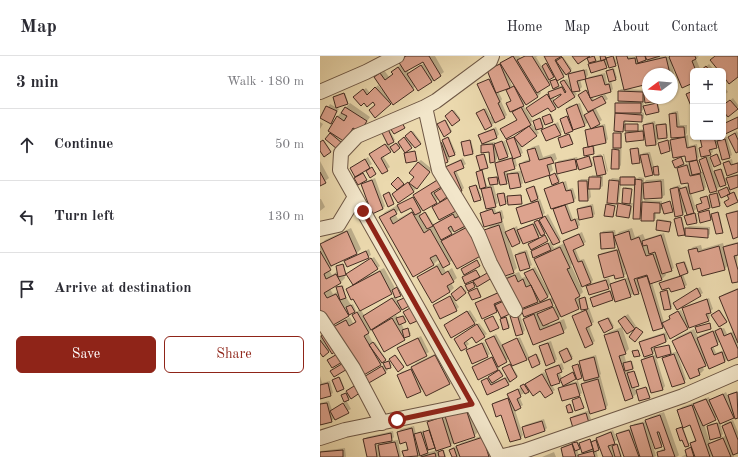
<!DOCTYPE html>
<html lang="en">
<head>
<meta charset="utf-8">
<style>
  :root { --surface:#fff; --page:#f2f2f3; --text:#2b2b33; --muted:#7c7c81; --line:#e1e1e2; --accent:#8f2418 }
  body { margin:0; font-family:"Old Standard TT",serif; background:var(--page); color:var(--text) }
  .controls { position:absolute; right:12px; top:12px; display:grid; overflow:hidden; border-radius:6px; box-shadow:0 1px 3px #0004 }
  .controls button { width:36px; height:36px; display:grid; place-items:center; padding:0; border:0; border-bottom:1px solid var(--line); background:var(--surface); color:var(--text); font:20px sans-serif }
  .compass { position:absolute; left:322px; top:12px; width:36px; height:36px; border-radius:50%; background:var(--surface); box-shadow:0 1px 3px #0004; rotate:254deg }
  .stop { position:absolute; width:12px; height:12px; margin:-9px; border:3px solid #8f2418; border-radius:50%; background:#fff }
  .stop.end { background:#8f2418; border-color:#fff; box-shadow:0 1px 4px #0008 }
  .list { margin:0; padding:0; list-style:none }
  h2 { display:flex; justify-content:space-between; align-items:center; height:52px; margin:0; padding:0 16px; font-size:17px }
  h2 small { font-size:13px; font-weight:400; color:var(--muted) }
  .list li { display:grid; grid-template-columns:26px 1fr auto; gap:12px; align-items:center; box-sizing:border-box; height:72px; padding:0 16px; border-top:1px solid var(--line) }
  .list b { display:block; font-size:15px; white-space:nowrap }
  .list em { font-size:13px; font-style:normal; color:var(--muted) }
  .actions { display:flex; gap:8px; padding:12px 16px }
  .actions a { flex:1; padding:9px 0; border:1px solid var(--accent); border-radius:6px; text-align:center; font-size:14px; color:var(--accent) }
  .actions .main { background:var(--accent); color:#fff }
  .icon { flex:none; width:22px; height:22px; fill:none; stroke:currentColor; stroke-width:2; stroke-linecap:round; stroke-linejoin:round }
  .map { position:relative; flex:none; width:418px; height:401px; overflow:hidden }
  header { display:flex; align-items:center; gap:24px; box-sizing:border-box; height:56px; padding:0 20px; background:var(--surface); border-bottom:1px solid var(--line) }
  header strong { font-size:19px }
  nav { display:flex; gap:22px; margin-inline-start:auto; font-size:14px }
  main { display:flex }
  aside { flex:1; background:var(--surface) }
  .map>svg:first-child { display:block }
  .shadow { fill:#0003; fill-rule:evenodd }
  .building { fill:#dda38e; stroke:#442c22 }
  .lines { fill:none; stroke-linecap:round; stroke-linejoin:round }
  .minor-casing { stroke:#6e5745; stroke-width:16 }
  .minor { stroke:#f2e6ca; stroke-width:14 }
  .route { stroke:#8f2418; stroke-width:5 }
</style>
</head>
<body>
<header>
<strong>Map</strong>
<nav><a>Home</a><a>Map</a><a>About</a><a>Contact</a></nav>
</header>
<main>
<aside>
<h2>3 min<small>Walk · 180 m</small></h2>
<ul class="list">
<li><svg class="icon" aria-label="ahead" viewBox="0 0 24 24"><path d="M12 20V5M6 11l6-6 6 6"/></svg><div><b>Continue</b></div><em>50 m</em></li>
<li><svg class="icon" aria-label="left" viewBox="0 0 24 24"><path d="M17 20v-9H6M10 6l-5 5 5 5"/></svg><div><b>Turn left</b></div><em>130 m</em></li>
<li><svg class="icon" aria-label="arrive" viewBox="0 0 24 24"><path d="M6 21V4h12l-3 4 3 4H6"/></svg><div><b>Arrive at destination</b></div></li>
</ul>
<div class="actions"><a class="main">Save</a><a>Share</a></div>
</aside>
<div class="map">
<svg width="418" height="401" viewBox="0 0 418 401">
  <rect width="100%" height="100%" fill="#ebd9ae"/>
  <filter id="stains"><feTurbulence type="fractalNoise" baseFrequency=".005" numOctaves="4"/><feColorMatrix values="0 0 0 0 .2 0 0 0 0 .09 0 0 0 0 .02 0 0 0 .5 -.17"/></filter>
  <radialGradient id="worn" r=".72"><stop offset=".6" stop-color="#630" stop-opacity="0"/><stop offset="1" stop-color="#630" stop-opacity=".3"/></radialGradient>
  <path class="shadow" d="M85,0H115L124,16L111,26L96,30L74,47L72,45L56,60V49L53,45L44,46L35,41L46,32L50,37L58,29L62,34L63,33L55,21L64,14L69,21L74,18L72,16L81,8L83,1ZM103,4L104,7L89,17L87,14Z
    M191,0H199L201,2L205,0H218L216,1L222,11L228,7L225,0H240V3L243,1L252,13L237,24L239,28L235,32L243,29L244,24L247,23L251,29L249,18L251,16L267,13L268,19L266,22L260,23L262,31L259,34L254,35L257,38L254,41L231,55L228,50L207,52L234,33L231,26L220,34L221,37L217,41L203,49L213,65L211,67L219,77L201,91L203,97L195,101L197,110L194,112L186,114L188,119L191,116L201,115L203,127L200,130L189,124L186,127L180,124L178,127H173L178,147L174,150L176,156L182,154L184,162L180,167L183,166L186,177L189,174L197,170L198,174L201,172L220,164L228,158L241,183L232,189L234,192L245,187L244,185L246,183L262,176L266,186L255,192L260,204L264,203L273,224L271,227L261,230L263,236L259,240L260,242L266,241L268,251L267,252L261,250L259,252L242,259L238,263L228,267L229,269L244,263L247,272L243,276L214,287L204,263L209,258L203,254L208,249L184,224L188,220L199,216L202,222L207,220L205,217L208,215L215,211L227,232L228,231L215,203L220,198L212,195L216,191L217,192L232,185L226,175L218,181L203,184L200,186L192,190L190,186H189L197,212L193,216L166,174L172,168L161,157L167,153L162,133L166,130L157,116L161,114L157,100L165,98L168,110L162,112L167,130L171,129L169,122L179,120L176,107L178,105H176L180,104L178,97H177V103L175,105L170,96L162,90L164,87L175,86L176,88L185,85L189,98L184,103L193,101L187,84L190,82L197,80L208,72L207,70L184,71L198,63L194,56L198,52L188,47L192,44L186,32L178,35L182,43L181,45L187,59L185,61L174,67L172,69L165,73L157,57L166,52L171,61L173,60L158,29L171,22L170,11L182,7ZM235,19L237,23L231,25L229,22ZM189,21L195,29L192,30ZM241,37L242,39L235,44L233,41ZM253,207L262,228L260,229L251,209ZM231,237L233,241L214,248L219,243L228,240ZM235,246L237,249L219,258L218,255L232,249Z
    M275,0L276,5L282,3L281,0H286L287,3L294,0L297,8H289L286,11L269,9L273,5L269,2Z
    M297,0H379L376,3L381,15H373V26L352,8L354,18L352,20V18H328V27L306,33L324,34L328,30V42H345L326,46V42L324,44L323,54L321,56L324,57V62L321,65L306,64L305,69L307,68H318V74L325,73L324,69L326,67L335,65L336,71L338,68L346,67L348,80L338,82V85L336,88L326,80L323,83L306,77L310,74L306,71L302,75L295,74L296,47L299,45V35L301,33H305Z
    M389,8L395,15H381Z
    M294,12L297,22L291,24L293,33L291,35L272,40L274,44L285,38L288,43L275,51L282,64L272,71L285,68L288,83L286,86L274,88L275,96L269,98L273,108L272,109H259L257,112L236,108L238,105L257,101L258,103L270,99L269,98V91L266,75L271,72L268,66L264,70L252,74L241,63L249,60L247,53L249,50L260,47L264,60L269,56L259,39L269,33L266,24L269,21L285,17L287,27L290,26L287,15Z
    M403,29L408,36L403,40Z
    M25,37L28,46L17,50L14,41Z
    M413,42L418,49V51L403,64V50Z
    M30,47L50,61L43,71H34L29,81L17,80V81L22,86L17,92L6,83L12,76L17,61Z
    M338,47L340,54L339,55L325,50Z
    M10,48L19,53L10,66L2,62Z
    M134,54L140,62L133,68L126,60Z
    M358,55L360,69H367V77L365,80L368,79L369,90L377,88L379,101L375,105L378,104L381,116H384L381,104L385,99L380,92L383,90L381,83L382,81H399L397,82L398,86L401,83L407,81L412,99L409,101L399,88L396,91L392,92L393,96L389,99L394,117L402,113L407,127L399,131L396,134L385,116L383,117L386,131L384,134L371,137L376,153L373,156L366,155L363,158L351,133L353,131L360,129L361,132L369,129L358,112L362,108L353,105L362,101L364,106L361,109L370,107L373,104L351,84L354,81L350,58L352,56Z
    M231,58L234,64L225,68L223,61Z
    M221,62L224,70L223,71L214,65Z
    M126,64L132,75L131,76L119,68Z
    M0,66L3,68L0,73Z
    M238,66L242,76L240,78L223,74Z
    M176,71L179,78L177,81L162,86L160,80L162,77Z
    M69,73L75,84L69,88L71,91L93,75L101,86L95,91L93,89L91,91L82,90L80,92L73,93L63,100L70,111L62,117L51,98L68,86L63,77Z
    M417,75L418,77V95L409,81Z
    M295,77H302L301,109L299,112L293,94L295,91L294,78Z
    M250,78L253,86L252,87L239,82Z
    M129,81L136,97L129,100L130,103L128,105L117,89L126,85L124,83Z
    M4,84L11,95V96L0,94V87Z
    M151,84L154,96L145,99L143,86Z
    M349,84L351,93L341,96L339,87Z
    M219,89L223,101L235,97L237,103L231,107L233,114L229,118L201,108L204,105L210,103L208,95L212,91Z
    M319,92L320,101L323,97L330,96L334,111L338,110V118L334,116L332,118L322,104L319,106L311,94Z
    M281,98L285,117H286L283,118V130L280,132H270L271,141L268,144H260L259,125L261,123H270L272,119H278L274,102L277,99Z
    M283,98H284L288,115L287,116Z
    M398,98L401,106L400,107L391,101Z
    M48,101L52,108L36,119L34,110Z
    M143,102L146,108L136,114L144,132L142,134L124,112L126,110Z
    M412,103L413,108L418,106V115L404,107L406,105Z
    M101,104L112,113L94,135L78,146L73,138L91,125V126L95,121L98,106Z
    M0,105L9,122L0,129Z
    M237,117L240,124L236,128L246,125L248,133L253,132L256,142L254,145L247,147L253,163L258,162L260,169L258,171L243,177L225,133L233,129L230,121Z
    M418,118V130L410,133L411,137L415,136L418,145L407,150L410,143L408,138L399,135L410,130L407,123L410,120Z
    M302,120H315V125L319,121L324,122V127L326,124L344,123L345,139L342,141L325,142L324,138H323V146L325,144L342,145V147L350,145L353,154L352,155L343,152L339,156H336V162L334,164L322,159L319,162L316,126L301,128L299,144L297,147L290,125L292,122L301,123Z
    M121,121L114,135L119,143L103,154V153L100,156L101,159L106,156L114,169L117,166L135,156L138,161L146,156L155,166L133,204L123,211L126,216L132,212L137,222L131,227L134,232L130,236L98,222L102,218L121,206L119,203L114,208L94,220L60,162L65,156L94,140L97,137ZM91,151L94,154L78,163L75,158L80,153ZM139,172L140,174L128,180L124,184L123,181L130,178L134,174Z
    M55,122L65,150L63,153L53,157L42,129L44,126Z
    M157,129L162,142L154,145L151,131Z
    M215,130L219,141L215,145L220,143L225,157L222,160L197,152L199,150L212,146L207,133Z
    M305,131L312,132L311,147H313L311,158L309,161L299,148L303,146Z
    M70,136L74,146L73,147L65,138Z
    M398,136L401,148L393,151L390,139Z
    M185,137L187,146L181,148L179,138Z
    M202,139L201,147L188,140H189Z
    M388,140L391,150L390,151L377,149L383,147L381,142L382,141Z
    M1,143L5,151L0,155V143Z
    M273,148L275,158L273,160L258,153L261,151Z
    M288,148L296,149L293,160L287,149Z
    M389,154L391,160L393,157L399,156L403,175L402,176L393,161L391,164L379,157Z
    M418,154V180L407,158L410,156Z
    M376,157L378,165L367,168L366,160Z
    M362,161L365,174L369,170L390,171V178L387,181L366,176L364,178L355,163Z
    M339,163L351,165L349,175L338,164Z
    M31,172L41,193L34,200L49,193L51,199L48,201L26,205L30,200L15,207L9,214L12,219L18,215L17,210L18,209L24,208L26,217L24,218L25,222L20,227L10,233L13,238L19,235V231L23,229L26,241L31,249L33,248L36,255L28,259L0,256V190L5,184Z
    M312,172L315,181L323,178L325,183L344,177L354,212L351,214L345,216L346,219L342,223L332,226L344,266L351,262L353,258L361,254L366,264H367L363,252L366,250L389,242L393,253L389,256L390,262L388,264L369,271L367,273L344,269L342,271L322,233L318,237H314L310,240L295,241L292,244L271,242L273,240L293,233L291,229L288,232L268,230L270,228L289,222L291,229L294,226L309,221L306,211L304,212L306,218L303,220L294,218L279,199L282,197L300,192L298,187L294,191L281,178L283,175L295,174L296,180L299,176Z
    M418,186V198H417L418,225L408,209L405,213L383,218L381,210L369,195L373,191L381,189L382,193L403,187L404,191L406,189Z
    M207,194L212,209L209,211L196,199L199,196Z
    M54,201L60,210L48,219V220L64,212L75,232L78,231L81,238L76,241L78,245L86,241L89,249L70,260L71,262L76,259L78,262L84,259L86,265L81,267L84,273L88,272L91,278L84,283L53,274L58,269L48,277L53,287L55,286L66,303L60,309L14,271L18,267L30,261L33,267L36,265L33,259L40,253L27,233L34,228L28,218ZM73,235L75,240L44,259L41,254Z
    M365,205L369,216L363,218L367,229L364,231H350L341,227L343,225L361,219L358,208Z
    M142,230L147,236L135,245L139,251L136,254L114,249L132,239Z
    M380,231L383,237L358,253L354,247Z
    M158,232L161,239L160,240L150,236Z
    M418,232V300L408,303L405,305L389,312L387,307L382,310L384,314L380,318L371,322L358,295L357,296L366,323L364,326L343,302L347,298L336,301L345,330L343,333L332,336L322,304L325,301L320,287L322,284L346,276L348,283L346,286L333,290L334,294L337,292L350,289L352,297L358,295L353,285L357,281L374,273L378,281L380,279L395,274L396,275L404,272L407,278L414,275L400,241L404,238ZM401,285L404,294L396,297L393,290ZM336,294L337,298L330,300Z
    M185,233L186,259L190,270L189,271L181,263L182,262L178,254L177,256L156,247L159,245Z
    M348,234L352,251L345,253L341,236Z
    M269,252L274,266L269,270L275,285L273,287L253,261L255,258Z
    M150,254L157,265L154,267H128Z
    M400,254L407,265L406,266L394,258Z
    M199,256L205,274L203,277L191,260Z
    M308,258L316,270L314,272L301,263Z
    M289,261L294,270L284,276L281,266Z
    M159,267L167,278L164,280H152L146,284L149,288L142,294L135,283Z
    M302,271L309,293L304,298L306,306L312,305L314,312L309,314L310,317L315,315L319,328L314,330L316,335L327,331L330,340L329,341L317,337L313,341L285,280L289,276Z
    M176,278L183,290L186,287L200,281L209,301L217,298L221,306L213,310L209,301L192,310L198,320L188,328L168,337L162,325L180,313L183,318L172,326V327L188,320L184,311L192,307L190,302L179,309L180,311L177,314L153,311L155,309L174,300L166,284Z
    M0,279L10,293L8,296L0,295Z
    M101,280L109,296L87,309L81,290Z
    M231,285L237,303L235,306L220,290L223,288Z
    M164,286L170,298L167,300L147,295L150,292Z
    M248,292L253,301L244,305L241,295Z
    M119,296L133,324L129,327L103,332L100,335L79,319L81,316L93,312L96,307Z
    M76,299L84,310L78,314L70,303Z
    M276,299L281,318L280,319L288,349L286,352L269,357L271,363L269,366L251,363L253,360L270,354L262,328L265,325L264,319L262,321H257L246,328L258,325L262,337L259,339L239,332L244,329L241,324L232,329L235,334L225,341L221,334H210L199,340L203,349L195,354L203,379L201,382L191,385L182,358L173,348L175,346L190,341L189,338L191,336L202,331L203,329L224,316L228,322L229,321L226,315L229,312L242,307L244,313L239,316L242,322L255,315L253,310L261,307L260,305L263,303Z
    M69,304L72,310L67,312L68,314L65,316L44,322L65,308L64,306Z
    M0,320L2,327L10,325L13,337L10,339L0,342Z
    M20,321L24,331L23,332L14,323Z
    M418,335V361L416,362L415,360L400,367L403,378L400,381L388,371L390,368L400,366L397,361L384,368L390,387L407,379L403,370L405,367L413,364L418,376V396L413,398L414,401H361L367,398L366,394L372,390L371,387L376,383L371,368L358,355L362,351L389,341L390,345L406,336L408,340L411,337Z
    M28,336L30,342L26,344L31,353L15,362L11,365L0,368V347L9,345L12,354L25,346L22,339Z
    M148,347L158,376L154,380L135,385L131,389L119,393V395L124,394L126,401H93L94,400L85,401L83,395L89,392L87,385L78,376L81,373L94,370L96,378L104,374V376L111,373L108,366L111,364L126,359ZM116,389L117,394L106,397L109,394V392Z
    M251,348L253,354V355L247,350Z
    M344,356L359,399L357,401H339L338,397L342,393L346,392L344,387L341,390L333,382L331,383L336,400L335,401H305L297,378L299,376L312,372L314,368L326,365L330,361Z
    M224,363L227,372L225,374L203,372L205,369Z
    M363,371L369,388L368,389L358,373Z
    M293,374L297,384L291,388L292,391L298,388L302,401H284L281,391L276,394L278,401H245L242,392L244,390L258,385L259,388L271,383V385L278,383L277,382L280,380ZM261,391L263,396L259,400L257,393Z
    M73,375L74,381L70,385L78,384L81,401H48L44,384L47,381ZM63,386L58,391L57,387Z
    M167,378L172,401H133L130,394L132,392L136,390L137,391L141,387Z
    M25,392L26,401H0L1,395Z
    M234,396L236,401H222Z"/>
  <path class="building" d="M86,0H109L121,20L114,25L103,6L85,16L78,5Z
    M193,0L218,41L206,49L180,7Z
    M205,0H212L230,29L217,37L197,4Z
    M224,0H242L235,4L244,21L237,25Z
    M252,0H270L258,8Z
    M274,0L276,5L269,7L267,2Z
    M280,0H285L286,3L281,5Z
    M293,0L296,10L289,12L286,2Z
    M296,0H307L308,3L315,2L316,8L346,1L350,18H328V28L304,34Z
    M316,0H325L326,4L318,7Z
    M325,0H340L327,4Z
    M350,0H375L376,3L372,5L376,15H373V27L362,32L349,1Z
    M395,0H418V21L409,28L403,20V15H399L390,4Z
    M242,1L251,15L246,19L236,5Z
    M284,4L287,12L271,17L268,8Z
    M226,7L234,21L229,24L222,10Z
    M180,8L190,32L176,37L167,14Z
    M101,9L112,26L98,35L87,18Z
    M386,10L390,15H380Z
    M78,11L94,34L73,49L54,21L60,17L65,24L73,18L71,16Z
    M293,13L296,24L289,26L286,15Z
    M264,14L266,23L257,25L260,35L252,36L248,18Z
    M282,19L285,29L289,28L291,36L270,42L265,23Z
    M169,23L180,46L178,47L185,62L175,67L157,28Z
    M236,23L239,30L233,33L230,25Z
    M244,24L255,41L238,52L233,45L241,39V38L230,43L228,36L242,31L245,37L246,36L240,26Z
    M194,30L204,50L190,56L186,47L191,45L186,34Z
    M55,31L71,48L55,62L49,54L55,49L53,46L47,51L44,47L41,50L33,41L43,33L47,39Z
    M323,32H328V42H344L345,44L325,47Z
    M266,34L272,45L282,40L286,47L268,56L258,39Z
    M298,35L323,36V46L298,45Z
    M373,35V50H371L366,38Z
    M24,37L28,48L16,52L13,41Z
    M227,38L236,53L231,56L228,52L212,61L206,52Z
    M410,44L418,53L408,61L403,55V49Z
    M295,47H321V57H295Z
    M337,47L339,56L326,59L323,50Z
    M257,48L265,70L253,74L246,53Z
    M6,50L17,55L11,68L0,62Z
    M25,51L47,65L40,76L33,72L25,86L8,75L17,60L24,65L27,60L21,57Z
    M201,51L211,69L186,83L180,73L197,64L192,56Z
    M164,53L172,70L165,74L156,57Z
    M132,54L140,64L132,70L125,60Z
    M273,54L280,68L271,73L264,59Z
    M295,57L322,59V66L304,65L303,76L294,75Z
    M356,57L357,71H364L365,81L351,82L349,58Z
    M230,58L233,66L225,69L222,61Z
    M247,60L253,75L245,78L240,63Z
    M418,61V72L403,79V68Z
    M220,62L223,72L216,74L213,65Z
    M125,64L131,76L124,81L117,68Z
    M81,65L85,72L74,78L70,72Z
    M333,67L336,89L326,90L323,69Z
    M235,68L241,79L226,85L221,74Z
    M305,68H318V75H305Z
    M346,68L347,82L338,83L336,69Z
    M209,70L217,80L202,91L194,81Z
    M283,70L286,87L268,91L265,74Z
    M68,73L74,86L68,89L62,77Z
    M174,73L177,82L162,88L158,79Z
    M91,75L101,88L95,92L85,80Z
    M323,75L324,84L306,86L305,77Z
    M10,77L22,87L17,93L5,83Z
    M293,77H301V92H293Z
    M415,77L418,84V96L416,97L408,81Z
    M249,78L253,88L241,92L238,82Z
    M84,81L92,92L85,97L78,86Z
    M128,81L135,99L129,101L122,84Z
    M194,81L201,100L193,103L186,84Z
    M365,81L367,92L375,90L377,104L366,106L365,100L353,102L350,84Z
    M385,81H394L397,92L389,94L391,99L381,101L379,92L382,91L380,82Z
    M405,83L410,102L402,104L397,85Z
    M3,84L11,96L4,101L0,95V86Z
    M150,84L153,98L144,100L141,86Z
    M348,84L350,95L341,98L338,87Z
    M182,85L188,101L179,104L174,88Z
    M121,86L128,106L121,109L114,89Z
    M76,87L80,92L74,97L70,91Z
    M65,88L71,96L61,102L68,115L62,118L49,98Z
    M173,88L175,106L170,107L169,96L161,97V89Z
    M273,90L274,98L264,100L263,92Z
    M215,92L219,104L231,101L234,107L227,109L230,119L205,127L199,108L210,105L207,94Z
    M318,92L320,107L312,108L310,93Z
    M292,93L299,94V113H291Z
    M95,95L97,105L86,107L84,97Z
    M164,98L168,112L160,114L156,100Z
    M328,98L333,119L325,121L320,99Z
    M397,98L401,108L394,111L390,101Z
    M269,100L272,110L259,114L256,104Z
    M282,100L286,118L277,120L273,101Z
    M361,101L364,108L355,112L352,105Z
    M386,101L397,135L390,137L379,104Z
    M192,102L195,113L184,116L187,128L180,129L175,107Z
    M45,103L50,112L35,121L30,112Z
    M255,103L257,113L237,118L235,107Z
    M141,104L144,112L134,116L142,135L134,139L123,112Z
    M377,104L381,117L372,119L369,106Z
    M409,105L411,109L418,107V116L407,120L403,107Z
    M98,106L110,116L97,133L89,127L94,121L89,117Z
    M367,109L370,120L380,118L384,134L370,138L368,127L361,128L357,112Z
    M338,110L339,119H334L333,111Z
    M52,111L56,118L50,122L46,115Z
    M401,113L406,129L400,131L394,115Z
    M162,114L166,131L160,133L156,116Z
    M0,116L6,127L0,130Z
    M43,117L47,124L38,129L34,122Z
    M198,117L201,131L190,133L187,118Z
    M235,117L239,126L232,129L229,120Z
    M418,119V131L410,134L406,122Z
    M78,121L84,128L77,134L71,128Z
    M177,121L178,128L170,129L168,122Z
    M269,121H281L280,133H268Z
    M300,121H315V129H300Z
    M119,123L123,130L111,137L117,147L103,155L93,139Z
    M315,123L322,124L320,163H313Z
    M52,124L63,153L52,158L41,128Z
    M289,124L299,125L297,148L287,147Z
    M258,125H267L268,145H259Z
    M341,125L342,142L324,143L323,127Z
    M88,126L94,136L78,147L72,138Z
    M243,126L246,135L251,134L254,146L231,153L224,133Z
    M156,129L161,144L154,146L149,131Z
    M125,130L131,138L120,146L114,137Z
    M214,130L218,143L211,146L206,133Z
    M171,131L176,151L166,153L161,133Z
    M358,131L363,159L355,161L350,133Z
    M366,131L374,157L367,159L359,133Z
    M407,131L410,138L401,142L398,135Z
    M303,132L312,133L310,148L302,147Z
    M69,136L74,148L68,151L63,139Z
    M414,136L418,146L407,151L404,146L409,143L407,139Z
    M184,137L186,148L180,150L177,138Z
    M397,137L400,150L392,152L389,139Z
    M201,139L202,148L188,149L187,140Z
    M131,140L138,154L119,164L112,151Z
    M387,140L390,152L378,156L376,149L382,147L380,142Z
    M93,141L101,156L95,159L91,152L81,157L77,149Z
    M218,145L223,161L201,168L196,152Z
    M350,145L353,156L344,158L341,148Z
    M322,146L340,147V157H334V165H321Z
    M298,147L311,150L309,162L296,160Z
    M286,148L295,150L293,161L284,160Z
    M245,149L251,165L255,163L258,172L242,178L233,153Z
    M271,150L273,161L259,164L257,153Z
    M74,153L77,158L70,162L73,168L92,156L104,177L110,173L130,208L123,212L116,199L110,202L114,209L93,221L59,161Z
    M172,153L174,158L180,156L182,166L164,171L160,157Z
    M389,154L391,164L380,167L378,157Z
    M418,155V181L413,183L406,158Z
    M105,156L113,170L107,173L99,160Z
    M398,156L403,177L396,178L391,158Z
    M375,157L377,167L367,169L364,160Z
    M133,158L135,162L144,158L149,168L134,176L131,170L128,172L132,178L121,184L113,169Z
    M225,160L240,186L233,189L219,164Z
    M361,161L365,179L358,180L354,163Z
    M218,164L225,178L221,180L214,166Z
    M337,164L351,166L349,176L336,174Z
    M213,168L219,182L203,188L197,174Z
    M151,169L166,197L137,213L121,185Z
    M179,169L194,217L179,222L164,174Z
    M194,172L200,187L192,191L185,176Z
    M365,172L388,173V182L365,180Z
    M27,175L37,198L11,210L0,188Z
    M309,175L311,184L319,181L326,200L333,198L342,224L330,228L327,219L314,223L319,238L314,239L294,180Z
    M293,176L295,192L281,193L280,177Z
    M259,178L264,189L253,194L258,206L262,205L271,227L262,231L243,185Z
    M225,179L228,185L211,194L208,188Z
    M341,179L352,215L342,218L335,196L329,198L327,189L323,190L322,185Z
    M228,187L231,194L213,202L211,195Z
    M418,187V199L414,200L418,214V226L412,227L403,191Z
    M399,190L405,214L382,220L380,212L373,214L368,194L377,192L378,196Z
    M240,191L250,212L247,213L260,240L255,243L259,253L241,261L214,203Z
    M297,194L304,221L295,223L294,219L284,222L278,199Z
    M0,195L11,214L4,218L6,223L16,218L21,227L4,237L7,242L16,238L29,260L8,272L0,258Z
    M46,195L49,202L27,211L24,205Z
    M205,196L210,212L200,215L195,199Z
    M51,202L58,213L33,229L26,218Z
    M157,204L160,210L144,219L141,213Z
    M364,206L368,217L360,220L356,208Z
    M23,208L26,219L18,221L16,210Z
    M117,210L122,219L128,215L134,226L127,230L130,236L112,247L97,221Z
    M213,213L228,241L220,246L204,217Z
    M156,214L160,221L145,228L142,221Z
    M60,215L72,238L40,255L33,243L31,244L26,233Z
    M169,216L172,222L157,231L153,225Z
    M195,219L198,226L203,223L206,231L211,229L218,246L196,255L183,224Z
    M327,220L343,272L333,275L317,223Z
    M361,220L365,232L351,236L349,232L342,234L339,227Z
    M305,223L311,241L295,246L290,228Z
    M286,224L289,233L269,239L266,230Z
    M153,226L155,231L148,235L145,229Z
    M22,230L26,242L20,244L16,231Z
    M141,230L146,237L136,245L131,238Z
    M77,231L81,240L75,242L72,234Z
    M157,232L161,241L152,244L148,236Z
    M377,232L381,240L357,254L353,247Z
    M418,233V287L399,241Z
    M347,234L351,253L344,254L340,236Z
    M182,235L186,243L174,248L177,256L162,263L155,247Z
    M290,235L293,244L273,251L270,242Z
    M130,240L137,255L120,263L113,249Z
    M265,241L268,253L261,254L259,243Z
    M72,242L81,255L51,274L43,260Z
    M84,242L89,250L82,254L77,245Z
    M230,243L233,250L204,261L201,254Z
    M387,243L391,257L386,258L389,265L369,272L362,252Z
    M186,244L192,257L181,262L175,249Z
    M31,249L35,256L29,259L26,251Z
    M233,251L239,263L223,270L217,258Z
    M90,252L97,265L90,268L83,256Z
    M266,254L272,269L266,272L273,288L265,292L252,260Z
    M399,254L407,266L399,271L391,259Z
    M147,255L155,268L131,282L124,269Z
    M358,255L368,273L350,283L342,267L350,263L349,260Z
    M37,256L49,277L44,280L61,309L42,320L13,271L26,264L29,270L36,266L32,259Z
    M197,258L203,278L196,280L190,260Z
    M214,258L220,274L240,266L244,277L213,289L203,263Z
    M83,260L86,266L79,269L76,262Z
    M173,260L179,272L170,276L164,264Z
    M305,260L315,273L307,278L298,265Z
    M186,261L189,272L183,274L180,263Z
    M72,262L85,284L64,296L52,274Z
    M288,262L293,272L284,277L278,266Z
    M390,267L391,273L377,277L375,271Z
    M157,268L165,281L156,287L152,281L144,287L147,292L141,295L134,283Z
    M316,271L323,276L315,286L309,281Z
    M88,272L90,280L84,282L82,274Z
    M401,272L404,280L411,277L418,293V301L408,305L395,275Z
    M298,275L306,298L299,300L313,342L305,345L284,279Z
    M393,275L398,289L391,292L394,299L402,296L405,306L389,313L377,282Z
    M8,276L18,293L12,298L1,280Z
    M371,276L386,310L378,313L380,319L370,323L352,285Z
    M344,278L346,286L331,292L333,298L324,301L319,286Z
    M174,280L187,306L178,311L165,284Z
    M98,282L107,300L87,310L77,292Z
    M197,282L207,304L192,310L182,289Z
    M0,284L9,296L3,301L0,297Z
    M53,286L66,304L62,307L49,289Z
    M162,287L168,301L152,308L146,294Z
    M228,287L235,306L226,310L219,290Z
    M349,289L351,298L337,302L334,292Z
    M247,292L252,303L244,307L239,296Z
    M318,294L320,300L314,301L312,295Z
    M19,297L24,305L12,312L7,304Z
    M216,298L220,308L212,312L208,302Z
    M354,298L365,327L352,331L342,302Z
    M75,299L84,311L78,316L69,303Z
    M115,299L130,328L106,340L91,311Z
    M333,300L343,334L331,337L321,304Z
    M172,301L178,314L158,324L152,311Z
    M274,301L279,321L264,325L259,305Z
    M69,305L71,312L66,313L63,307Z
    M311,305L313,313L305,315L303,307Z
    M25,306L29,312L14,321L10,315Z
    M190,308L197,321L190,326L182,312Z
    M258,308L262,322L257,324L252,310Z
    M239,309L242,316L237,318L240,327L231,330L225,314Z
    M62,310L66,317L47,328L42,322Z
    M91,313L101,336L87,342L77,319Z
    M179,314L183,320L172,327L168,321Z
    M314,315L319,330L312,332L307,317Z
    M253,316L256,323L243,330L240,323Z
    M222,318L233,337L225,342L220,335L213,340L205,328Z
    M19,321L24,333L17,336L12,324Z
    M167,322L171,329L185,322L189,329L167,339L161,325Z
    M278,323L286,353L270,358L261,328Z
    M8,327L11,340L0,343V329Z
    M39,327L44,334L31,343L26,335Z
    M256,327L260,340L242,345L238,332Z
    M204,328L209,336L205,338L200,330Z
    M326,331L330,342L319,345L316,334Z
    M198,333L201,341L197,343L201,352L195,355L187,338Z
    M417,336L418,362L415,363L408,339Z
    M26,337L29,344L24,346L21,339Z
    M403,338L414,362L400,368L389,344Z
    M260,341L264,352L255,355L252,344Z
    M188,342L201,383L190,386L181,359L176,361L172,348Z
    M386,343L396,364L383,370L373,348Z
    M7,347L12,366L0,369V348Z
    M23,347L29,357L15,364L10,355Z
    M250,348L253,356L248,357L246,350Z
    M372,349L390,401H375L370,387L376,385L370,369L363,372L357,354Z
    M145,350L155,381L134,388L124,357Z
    M266,357L269,367L253,372L250,362Z
    M340,359L355,401H338L337,396L345,394L339,376H337L342,391L335,393L325,364Z
    M122,361L131,390L116,395L107,366Z
    M222,365L225,375L205,382L202,371Z
    M411,366L418,384V397L413,399L402,370Z
    M323,367L333,401H320L310,370Z
    M397,367L401,381L390,384L387,370Z
    M362,371L369,390L365,391L362,384L360,385L356,373Z
    M92,372L98,400L84,401L82,395L88,394L86,386L80,388L77,376Z
    M109,374L115,392L108,394L103,376Z
    M309,374L319,401H304L296,378Z
    M101,376L108,397L100,400L94,378Z
    M291,376L295,388L288,390L293,401H283L276,382Z
    M71,377L72,385L55,388L57,401H47L43,383Z
    M163,381L169,401H140L136,390Z
    M403,382L411,401H393L388,388Z
    M270,383L273,393L262,397L259,387Z
    M276,384L279,394L274,396L271,386Z
    M75,386L79,401H60L58,389Z
    M257,386L260,393L255,395L252,387Z
    M252,388L256,401H243L241,392Z
    M297,388L301,401H295L292,390Z
    M371,391L374,401H367L365,394Z
    M134,392L137,401H132L129,394Z
    M23,394V401H0V396Z
    M123,394L125,401H119L118,396Z
    M273,395L275,401H258V399Z
    M115,397L116,401H101Z"/>
  <g class="lines">
    <g class="minor-casing">
      <path id="minor" d="M172,0L170,5L116,45L105,51L37,80L21,97L20,114L152,348L179,401L204,395L363,340L418,316
        M0,36L46,16L77,0
        M105,51L119,114L158,178L170,207L195,254
        M0,173L18,169L35,141
        M0,262L33,312L62,367
        M0,382L25,374L152,348"/>
    </g>
    <use href="#minor" class="minor"/>
  </g>
  <g class="lines">
    <path class="route" d="M43,155L152,348L77,364"/>
  </g>
  <rect width="100%" height="100%" filter="url(#stains)"/>
  <rect width="100%" height="100%" fill="url(#worn)"/>
</svg>
<div class="controls">
<button>+</button>
<button>−</button>
</div>
<svg class="compass" viewBox="-18 -18 36 36"><path d="M0-13l5 13h-10z" fill="#e53935"/><path d="M0 13l5-13h-10z" fill="#7c7c81"/></svg>
<div class="stop" style="left:77px;top:364px"></div>
<div class="stop end" style="left:43px;top:155px"></div>
</div>
</main>
</body>
</html>
